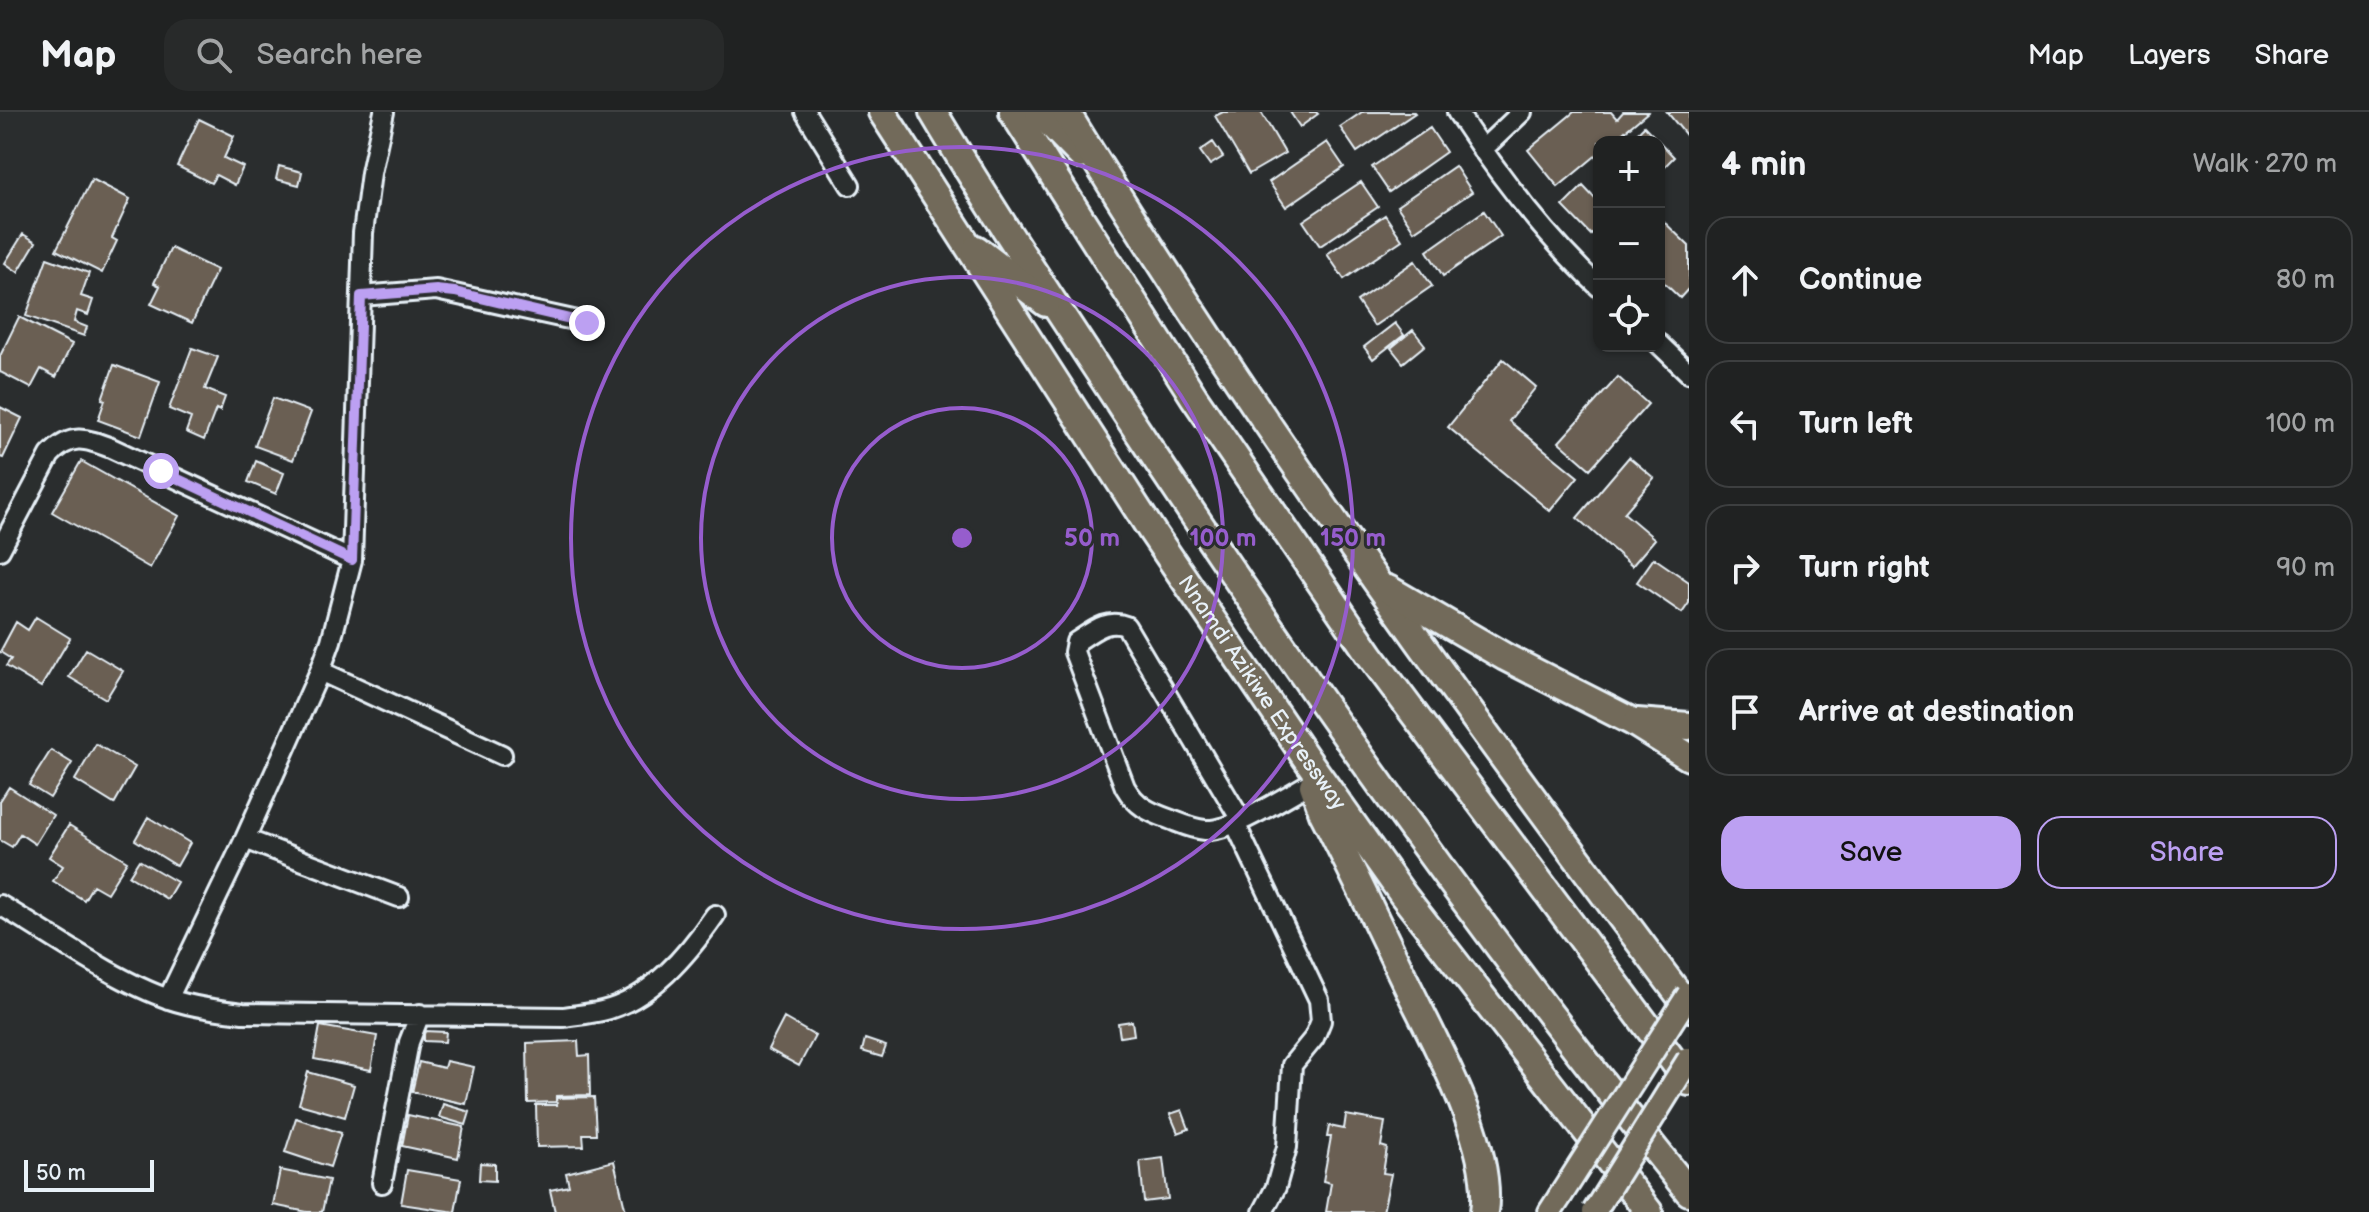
<!DOCTYPE html>
<html lang="en">
<head>
<meta charset="utf-8">
<style>
  :root { --surface:#202222; --page:#282a2a; --text:#f1f3f6; --muted:#a2a4a5; --line:#3d3f40; --accent:#bca0f2 }
  body { margin:0; font-family:"Balsamiq Sans",sans-serif; background:var(--page); color:var(--text) }
  .controls { position:absolute; right:24px; top:24px; display:grid; overflow:hidden; border-radius:16px; box-shadow:0 2px 6px #0004 }
  .controls button { width:72px; height:72px; display:grid; place-items:center; padding:0; border:0; border-bottom:2px solid var(--line); background:var(--surface); color:var(--text); font:40px sans-serif }
  .scale { position:absolute; left:24px; bottom:20px; width:130px; box-sizing:border-box; padding-left:8px; border:4px solid #e8f1f8; border-top:0; font-size:22px; line-height:28px; white-space:nowrap; color:#e8f1f8; -webkit-text-stroke:6px #2a2d2e; paint-order:stroke }
  .stop { position:absolute; width:24px; height:24px; margin:-18px; border:6px solid #bca0f2; border-radius:50%; background:#fff }
  .stop.end { background:#bca0f2; border-color:#fff; box-shadow:0 2px 8px #0008 }
  .list { margin:0; padding:0; list-style:none }
  h2 { display:flex; justify-content:space-between; align-items:center; height:104px; margin:0; padding:0 32px; font-size:34px }
  h2 small { font-size:26px; font-weight:400; color:var(--muted) }
  .list li { display:grid; grid-template-columns:52px 1fr auto; gap:24px; align-items:center; box-sizing:border-box; height:128px; margin:0 16px 16px; padding:0 16px; border:2px solid var(--line); border-radius:24px }
  .list b { display:block; font-size:30px; white-space:nowrap }
  .list em { font-size:26px; font-style:normal; color:var(--muted) }
  .actions { display:flex; gap:16px; padding:24px 32px }
  .actions a { flex:1; padding:18px 0; border:2px solid var(--accent); border-radius:24px; text-align:center; font-size:28px; color:var(--accent) }
  .actions .main { background:var(--accent); color:#111 }
  .icon { flex:none; width:44px; height:44px; fill:none; stroke:currentColor; stroke-width:2; stroke-linecap:round; stroke-linejoin:round }
  .map { position:relative; flex:none; width:1689px; height:1100px; overflow:hidden }
  header { display:flex; align-items:center; gap:48px; box-sizing:border-box; height:112px; padding:0 40px; background:var(--surface); border-bottom:2px solid var(--line) }
  header strong { font-size:38px }
  nav { display:flex; gap:44px; margin-inline-start:auto; font-size:28px }
  .search { width:560px; height:72px; background:var(--page); display:flex; align-items:center; gap:20px; box-sizing:border-box; padding:0 28px; border-radius:24px; color:var(--muted); font-size:30px }
  main { display:flex }
  aside { flex:1; background:var(--surface) }
  .map>svg:first-child { display:block }
  .building { fill:#6b5f52; stroke:#e8f1f8; stroke-width:2 }
  .lines { fill:none; stroke-linecap:round; stroke-linejoin:round }
  .minor-casing { stroke:#e8f1f8; stroke-width:24 }
  .major-casing { stroke:#e8f1f8; stroke-width:28 }
  .highway-casing { stroke:#e8f1f8; stroke-width:32 }
  .minor { stroke:#2a2d2e; stroke-width:18 }
  .major { stroke:#726b5a; stroke-width:22 }
  .highway { stroke:#726b5a; stroke-width:26 }
  .major-bridge-casing { stroke:#e8f1f8; stroke-width:28; stroke-linecap:butt }
  .major-bridge { stroke:#726b5a; stroke-width:22 }
  .route { stroke:#bca0f2; stroke-width:10 }
  .ring { fill:none; stroke:#965dcd; stroke-width:4 }
  .labels { text-anchor:middle; dominant-baseline:central; stroke-width:6; stroke-linejoin:round; paint-order:stroke }
  .street-label { font-size:22px; fill:#e8f1f8; stroke:#2a2d2e }
  .centre { fill:#965dcd; stroke:#2a2d2e; stroke-width:4 }
  .ring-label { font-size:24px; text-anchor:middle; font-weight:bold; fill:#965dcd; stroke:#2a2d2e; stroke-width:6; stroke-linejoin:round; paint-order:stroke }
</style>
</head>
<body>
<header>
<strong>Map</strong>
<div class="search"><svg class="icon" aria-label="search" viewBox="0 0 24 24"><circle cx="10" cy="10" r="6"/><path d="M15 15l6 6"/></svg>Search here</div>
<nav><a>Map</a><a>Layers</a><a>Share</a></nav>
</header>
<main>
<div class="map">
<svg width="1689" height="1100" viewBox="0 0 1689 1100">
  <rect width="100%" height="100%" fill="#2a2d2e"/>
  <filter id="ink" filterUnits="userSpaceOnUse"><feTurbulence type="fractalNoise" baseFrequency=".0125" numOctaves="2"/><feDisplacementMap in="SourceGraphic" scale="16" xChannelSelector="R" yChannelSelector="G"/><feConvolveMatrix kernelMatrix="1 2 1 2 8 2 1 2 1" color-interpolation-filters="sRGB"/></filter>
  <g filter="url(#ink)">
    <path class="building" d="M1223,0H1261L1285,41L1249,62L1215,4Z
      M1290,0H1316L1318,2L1300,15Z
      M1362,0H1414L1415,1L1357,40L1340,15Z
      M1574,0H1611L1617,7L1623,0H1648L1612,30H1599V41L1558,75L1528,38Z
      M1667,0H1689V27Z
      M199,7L234,24L224,46L243,55L235,73L216,63L211,71L177,54Z
      M1644,14L1674,45L1659,60V30H1614L1625,19L1632,26Z
      M1430,16L1446,40L1389,80L1372,55Z
      M1213,30L1223,45L1210,53L1200,39Z
      M1327,30L1344,55L1286,95L1269,70Z
      M279,54L302,60L299,73L276,67Z
      M1455,54L1472,80L1414,119L1397,94Z
      M92,67L130,87L112,126L117,129L102,161L56,138Z
      M1361,70L1378,95L1320,134L1303,109Z
      M1583,74L1599,91V115L1591,123L1563,94Z
      M1484,99L1501,124L1443,164L1427,139Z
      M1385,103L1402,128L1344,167L1327,142Z
      M1659,105L1689,134V176L1680,186L1659,166Z
      M23,122L36,130L18,160L5,151Z
      M171,136L217,158L192,211L151,192L160,174L154,171Z
      M47,146L89,161L81,184L93,188L88,203L77,199L74,210L87,215L84,224L26,204Z
      M1415,149L1432,174L1374,214L1357,189Z
      M19,205L72,232L56,265L41,257L31,276L0,260V244Z
      M1395,211L1404,223L1373,247L1364,235Z
      M1413,218L1425,233L1403,251L1391,236Z
      M192,236L218,245L205,277L225,285L220,299L216,297L204,328L186,320L191,306L169,297Z
      M1503,247L1536,275L1509,309L1578,365L1550,399L1448,315Z
      M114,253L160,270L141,324L98,308L105,288L102,287Z
      M1618,265L1648,292L1590,357L1559,330Z
      M273,286L311,300L293,348L255,334Z
      M0,295L22,306L3,346L0,345Z
      M1629,345L1654,366L1624,401L1655,427L1632,454L1577,406Z
      M81,349L179,404L150,456L52,400Z
      M256,349L284,361L276,382L248,370Z
      M1654,446L1689,470V491L1682,501L1637,470Z
      M36,505L70,526L41,575L6,554L11,547L0,540L16,510L28,518Z
      M86,537L123,559L106,587L69,565Z
      M96,632L135,655L114,692L75,668Z
      M51,638L72,651L50,686L29,673Z
      M9,675L53,703L35,732L20,722L12,735L0,728V689Z
      M148,705L190,731L177,754L135,728Z
      M69,713L127,749L107,781L93,773L84,788L53,769L63,754L49,745Z
      M139,748L177,770L167,787L129,764Z
      M784,906L815,924L799,954L768,937Z
      M1132,909L1134,923L1120,925L1118,911Z
      M320,914L377,924L371,958L314,947Z
      M424,919L446,920L445,930L424,929Z
      M865,927L886,934L882,945L862,939Z
      M578,929L579,944L589,943L590,983L556,984V990L528,991L527,931Z
      M446,949L474,955L466,992L412,980L419,950L444,956Z
      M308,960L354,973L345,1005L299,992Z
      M594,985L596,1022H583L584,1034L537,1035L536,993H557L556,986Z
      M443,992L470,1000L466,1013L439,1005Z
      M1182,998L1189,1017L1178,1021L1170,1002Z
      M408,1003L464,1015L458,1046L402,1034Z
      M1346,1003L1385,1010L1381,1034L1387,1036L1383,1061L1391,1062L1383,1100H1326L1331,1071L1323,1069L1331,1025H1327L1329,1014L1344,1017Z
      M296,1006L341,1021L330,1055L285,1040Z
      M1163,1046L1168,1087L1144,1090L1140,1049Z
      M614,1049L626,1100H555L550,1078L569,1074L566,1061Z
      M480,1051L495,1052V1069L479,1068Z
      M280,1058L329,1068L322,1100H307L273,1093Z
      M407,1058L461,1067L455,1100L401,1092Z"/>
    <g class="lines">
      <g class="minor-casing">
        <path id="minor" d="M805,0L850,73
          M1457,0C1497,61 1546,125 1599,175
          M1482,38L1522,0
          M361,184L436,178L587,211
          M1659,232L1689,261
          M0,438L50,343C71,321 85,326 111,336L352,448
          M320,559L502,643
          M1241,708L1126,514C1107,506 1092,520 1076,530L1074,540L1125,675C1136,694 1149,700 1169,707C1180,711 1192,717 1205,718C1232,720 1286,684 1312,670
          M1235,711L1319,888L1321,909L1314,926L1292,953L1287,1035L1276,1075L1263,1100
          M245,727L399,785
          M0,793C51,823 115,869 169,887C193,895 218,898 243,901L564,905C576,903 589,902 602,899C650,888 688,842 715,803
          M168,887L245,727L320,559L331,529L352,448L363,121L371,61L384,0
          M382,1071L409,930L420,902"/>
      </g>
      <g class="major-casing">
        <path id="major" d="M1550,1100L1559,1086"/>
      </g>
      <g class="highway-casing">
        <g id="highway">
          <path id="s1" d="M882,0L1153,421L1306,646L1403,783L1649,1100"/>
          <path d="M933,0C996,106 1066,209 1133,312C1307,576 1491,834 1689,1080"/>
          <path d="M1013,0L1194,285L1370,543L1689,970"/>
          <path d="M1039,0L1081,43"/>
          <path d="M1066,0C1255,310 1471,606 1689,896"/>
          <path d="M976,137L1046,191"/>
          <path d="M1388,477L1505,545L1633,610L1689,645"/>
          <path d="M1637,610L1689,614"/>
          <path d="M1313,673L1323,701C1352,757 1379,815 1406,871C1435,931 1494,1034 1484,1100"/>
        </g>
      </g>
      <use href="#minor" class="minor"/>
      <use href="#major" class="major"/>
      <use href="#highway" class="highway"/>
      <g class="major-bridge-casing">
        <path id="major-bridge" d="M1559,1086L1689,882
          M1594,1100L1689,947"/>
      </g>
      <use href="#major-bridge" class="major-bridge"/>
    </g>
  </g>
  <g class="lines" filter="url(#ink)">
    <path class="route" d="M161,359L352,448L361,184L436,178L455,180L587,211"/>
  </g>
  <g class="ring">
    <circle cx="962" cy="426" r="130"/>
    <circle cx="962" cy="426" r="261"/>
    <circle cx="962" cy="426" r="391"/>
  </g>
  <g class="labels">
    <g class="street-label">
      <text stroke="none"><textPath href="#s1" startOffset="694">Nnamdi Azikiwe Expressway</textPath></text>
    </g>
  </g>
  <circle cx="962" cy="426" r="12" class="centre"/>
  <g class="ring-label">
    <text x="1092" y="434">50 m</text>
    <text x="1223" y="434">100 m</text>
    <text x="1353" y="434">150 m</text>
  </g>
</svg>
<div class="controls">
<button>+</button>
<button>−</button>
<button><svg class="icon" aria-label="locate" viewBox="0 0 24 24"><circle cx="12" cy="12" r="6"/><path d="M12 2v4M12 18v4M2 12h4M18 12h4"/></svg></button>
</div>
<div class="scale">50 m</div>
<div class="stop" style="left:161px;top:359px"></div>
<div class="stop end" style="left:587px;top:211px"></div>
</div>
<aside>
<h2>4 min<small>Walk · 270 m</small></h2>
<ul class="list">
<li><svg class="icon" aria-label="ahead" viewBox="0 0 24 24"><path d="M12 20V5M6 11l6-6 6 6"/></svg><div><b>Continue</b></div><em>80 m</em></li>
<li><svg class="icon" aria-label="left" viewBox="0 0 24 24"><path d="M17 20v-9H6M10 6l-5 5 5 5"/></svg><div><b>Turn left</b></div><em>100 m</em></li>
<li><svg class="icon" aria-label="right" viewBox="0 0 24 24"><path d="M7 20v-9h11M14 6l5 5-5 5"/></svg><div><b>Turn right</b></div><em>90 m</em></li>
<li><svg class="icon" aria-label="arrive" viewBox="0 0 24 24"><path d="M6 21V4h12l-3 4 3 4H6"/></svg><div><b>Arrive at destination</b></div></li>
</ul>
<div class="actions"><a class="main">Save</a><a>Share</a></div>
</aside>
</main>
</body>
</html>
